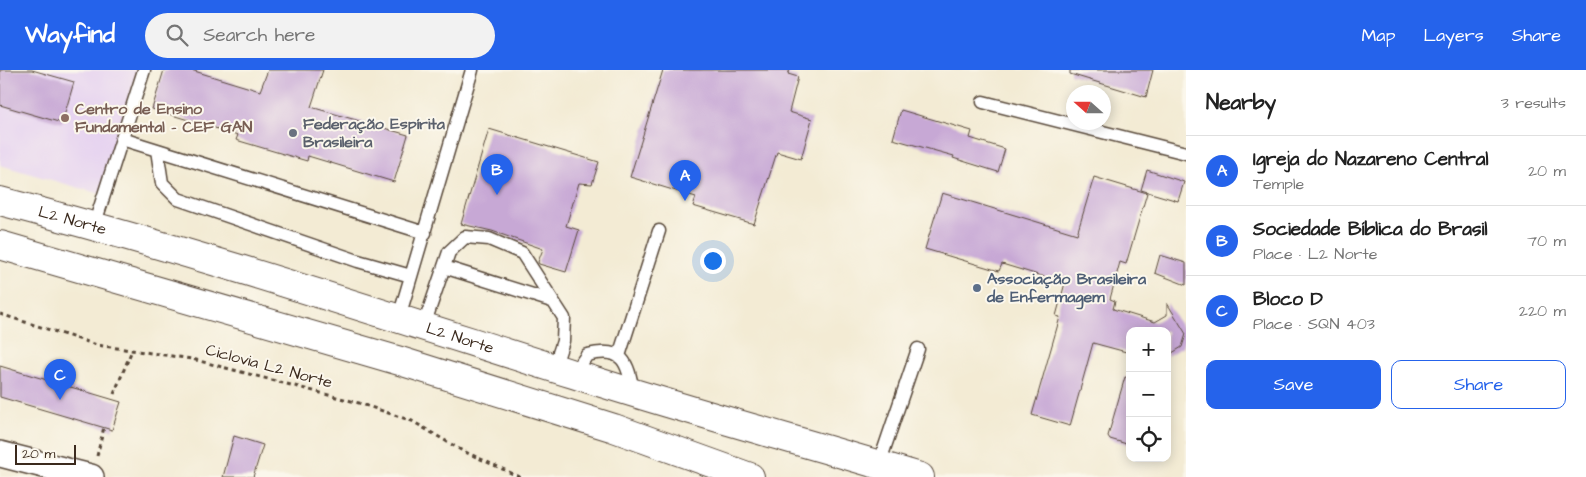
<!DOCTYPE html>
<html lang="en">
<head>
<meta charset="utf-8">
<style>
  :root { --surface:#fff; --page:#f2f2f2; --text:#222; --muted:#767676; --line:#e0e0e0; --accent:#2563eb }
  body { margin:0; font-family:"Architects Daughter",sans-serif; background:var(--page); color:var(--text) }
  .controls { position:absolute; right:15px; bottom:15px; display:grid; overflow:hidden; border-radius:10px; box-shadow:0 2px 12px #0003 }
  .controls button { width:45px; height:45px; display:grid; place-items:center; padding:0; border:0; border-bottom:1px solid var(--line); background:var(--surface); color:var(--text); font:25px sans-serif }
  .compass { position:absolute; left:1066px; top:15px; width:45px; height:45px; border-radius:50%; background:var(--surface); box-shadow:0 2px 12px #0003; rotate:291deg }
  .scale { position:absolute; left:15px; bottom:12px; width:61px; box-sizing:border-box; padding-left:5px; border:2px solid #3b2a1e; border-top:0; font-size:14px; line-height:18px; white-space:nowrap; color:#3b2a1e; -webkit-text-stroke:4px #fbf7ec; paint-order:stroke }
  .you { position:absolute; left:712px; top:190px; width:18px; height:18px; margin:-12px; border:4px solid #fff; border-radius:50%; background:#1a73e8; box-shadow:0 0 0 8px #1a73e833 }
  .badge { display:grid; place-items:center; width:32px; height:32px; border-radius:50%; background:var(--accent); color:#fff; font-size:16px; font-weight:700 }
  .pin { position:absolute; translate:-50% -41px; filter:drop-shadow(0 1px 2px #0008) }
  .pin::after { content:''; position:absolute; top:26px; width:18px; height:15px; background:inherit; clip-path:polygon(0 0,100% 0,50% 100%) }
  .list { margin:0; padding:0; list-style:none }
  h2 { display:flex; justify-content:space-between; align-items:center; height:65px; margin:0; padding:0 20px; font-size:21px }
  h2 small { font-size:16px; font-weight:400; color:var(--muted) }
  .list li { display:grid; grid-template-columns:32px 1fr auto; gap:15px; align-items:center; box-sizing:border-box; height:70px; padding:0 20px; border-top:1px solid var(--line) }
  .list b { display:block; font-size:19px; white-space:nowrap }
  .list p { margin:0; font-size:16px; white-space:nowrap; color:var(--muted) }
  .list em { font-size:16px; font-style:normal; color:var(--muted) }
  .actions { display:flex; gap:10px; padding:15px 20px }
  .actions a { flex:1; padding:11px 0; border:1px solid var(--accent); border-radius:10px; text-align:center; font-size:18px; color:var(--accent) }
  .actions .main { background:var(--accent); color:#fff }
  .icon { flex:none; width:28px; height:28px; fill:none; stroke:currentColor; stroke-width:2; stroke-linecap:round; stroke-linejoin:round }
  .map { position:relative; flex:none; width:1186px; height:407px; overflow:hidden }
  header { display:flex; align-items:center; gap:30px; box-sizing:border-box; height:70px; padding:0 25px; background:var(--accent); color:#fff }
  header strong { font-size:24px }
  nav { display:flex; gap:28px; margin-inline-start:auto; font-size:18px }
  .search { width:350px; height:45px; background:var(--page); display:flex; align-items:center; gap:12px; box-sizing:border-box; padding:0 18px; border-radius:28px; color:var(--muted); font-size:19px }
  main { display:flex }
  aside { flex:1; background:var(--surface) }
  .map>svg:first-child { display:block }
  .built { fill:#e6d3f0 }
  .building { fill:#c7a8d5 }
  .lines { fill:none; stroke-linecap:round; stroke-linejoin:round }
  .service-casing { stroke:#574739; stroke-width:15 }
  .minor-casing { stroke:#574739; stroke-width:28 }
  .primary-casing { stroke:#574739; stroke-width:30 }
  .path { stroke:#574739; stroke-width:3; stroke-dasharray:4 4; stroke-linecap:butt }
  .service { stroke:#fff; stroke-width:12 }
  .minor { stroke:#fff; stroke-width:25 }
  .primary { stroke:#fff; stroke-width:28 }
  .education-dot { fill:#8d6e63; stroke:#fbf7ec; stroke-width:2 }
  .worship-dot { fill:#6b7280; stroke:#fbf7ec; stroke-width:2 }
  .service-dot { fill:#5c6f8a; stroke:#fbf7ec; stroke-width:2 }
  .labels { text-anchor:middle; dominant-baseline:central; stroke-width:4; stroke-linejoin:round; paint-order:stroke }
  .education-label { font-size:16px; font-weight:bold; fill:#785e54; stroke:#fbf7ec; text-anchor:start }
  .worship-label { font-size:16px; font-weight:bold; fill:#5b616d; stroke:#fbf7ec; text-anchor:start }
  .street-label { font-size:16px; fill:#3b2a1e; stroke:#fbf7ec }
  .service-label { font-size:16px; font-weight:bold; fill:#4e5e75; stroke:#fbf7ec; text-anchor:start }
</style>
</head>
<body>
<header>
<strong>Wayfind</strong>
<div class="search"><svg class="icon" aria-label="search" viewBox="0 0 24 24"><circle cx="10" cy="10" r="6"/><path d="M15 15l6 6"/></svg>Search here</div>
<nav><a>Map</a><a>Layers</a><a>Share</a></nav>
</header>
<main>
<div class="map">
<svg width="1186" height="407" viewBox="0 0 1186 407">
  <rect width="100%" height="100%" fill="#fbf7ec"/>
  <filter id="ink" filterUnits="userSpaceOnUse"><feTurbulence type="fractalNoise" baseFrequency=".02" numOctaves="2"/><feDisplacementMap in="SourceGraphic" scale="10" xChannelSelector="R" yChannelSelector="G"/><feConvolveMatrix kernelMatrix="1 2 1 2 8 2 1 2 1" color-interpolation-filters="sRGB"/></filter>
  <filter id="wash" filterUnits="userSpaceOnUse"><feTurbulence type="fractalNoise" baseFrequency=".0096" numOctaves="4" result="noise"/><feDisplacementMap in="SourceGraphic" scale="20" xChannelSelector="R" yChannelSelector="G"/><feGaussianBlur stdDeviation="1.12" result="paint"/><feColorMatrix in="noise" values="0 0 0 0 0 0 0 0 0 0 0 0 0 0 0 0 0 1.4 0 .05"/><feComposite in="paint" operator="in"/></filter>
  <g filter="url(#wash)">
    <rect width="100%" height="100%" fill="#f3ebd4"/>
    <path class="built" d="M0,0H144L107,126L0,95Z"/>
    <g id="blocks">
      <path class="building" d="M0,0H32L74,12L62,53L0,35Z
        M164,0H191L260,21L268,0H323L311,37L408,65L394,112L308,86L307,91L236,70L238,65L152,39Z
        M663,0H790L788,4L798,7L789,42L812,49L801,89L777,82L754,154L693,136L696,127L630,107Z
        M1070,0H1153L1146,27L1070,4Z
        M901,40L972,61L970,68L1005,79L998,102L953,88L954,86L893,69Z
        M489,59L599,92L592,114L579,113L566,156L579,160L566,202L539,194L538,192L543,179L492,161L461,154Z
        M1147,100L1184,112L1178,131L1141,120Z
        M1094,107L1147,123L1126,194L1120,192L1110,229L1115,231L1113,239L1155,252L1167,245V233L1186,264L1182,277L1167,286V261H1130V283L1093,273L1070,356L1032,345L1060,247L1056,246L1065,213L1002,194L999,201L925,179L942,123L1077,164Z
        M1160,185L1186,193V215L1155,203Z
        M0,296L121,332L112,360L0,327Z
        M1125,307L1130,308V375L1110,369L1108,366Z
        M234,366L263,375L253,407H223Z"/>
    </g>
  </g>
  <g filter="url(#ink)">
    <use href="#blocks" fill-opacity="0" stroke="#574739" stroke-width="1"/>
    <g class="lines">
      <g class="service-casing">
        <path id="service" d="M983,32L1186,83
          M122,69L425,163
          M157,80L162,113L178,129L358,191L411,206
          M94,156L144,0
          M444,197L552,231
          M399,247L472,0
          M424,255L449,182L465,167L489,169L522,183L564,248L563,271L554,298
          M619,286L659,161
          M573,305L587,285C623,276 628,292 633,322
          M879,394L918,279"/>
      </g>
      <g class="minor-casing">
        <path id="minor" d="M0,384L91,407"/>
      </g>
      <g class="primary-casing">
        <g id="primary">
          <path id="s1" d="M0,131C193,181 383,244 573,304C688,341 804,372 920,407"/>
          <path d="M0,175L400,291L614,358L750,407"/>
        </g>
      </g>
      <path class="path" d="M0,244L97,275L192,289L359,333L412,351L461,380L520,407
        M114,324L132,280
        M97,386L104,357"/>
      <use href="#service" class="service"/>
      <use href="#minor" class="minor"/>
      <use href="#primary" class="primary"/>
    </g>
  </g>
  <circle class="education-dot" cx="65" cy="48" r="5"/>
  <circle class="worship-dot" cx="293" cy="63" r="5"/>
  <circle class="service-dot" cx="977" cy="218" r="5"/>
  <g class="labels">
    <g class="education-label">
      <text x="75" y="39">Centro de Ensino<tspan x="75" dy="18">Fundamental - CEF GAN</tspan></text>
    </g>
    <g class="worship-label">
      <text x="303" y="54">Federação Espírita<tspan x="303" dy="18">Brasileira</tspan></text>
    </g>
    <g class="street-label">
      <text stroke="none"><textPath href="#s1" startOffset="75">L2 Norte</textPath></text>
      <text stroke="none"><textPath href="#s1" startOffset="480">L2 Norte</textPath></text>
      <text transform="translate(269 296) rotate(15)">Ciclovia L2 Norte</text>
    </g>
    <g class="service-label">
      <text x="987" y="209">Associação Brasileira<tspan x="987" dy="18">de Enfermagem</tspan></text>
    </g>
  </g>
</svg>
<div class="controls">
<button>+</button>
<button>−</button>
<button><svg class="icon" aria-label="locate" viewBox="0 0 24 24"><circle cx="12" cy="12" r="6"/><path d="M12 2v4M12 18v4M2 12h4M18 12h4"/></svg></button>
</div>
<svg class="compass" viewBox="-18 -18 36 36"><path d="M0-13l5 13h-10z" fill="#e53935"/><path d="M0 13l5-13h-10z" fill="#767676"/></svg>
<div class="scale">20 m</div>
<div class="you"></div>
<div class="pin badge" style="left:685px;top:131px">A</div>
<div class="pin badge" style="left:497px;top:125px">B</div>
<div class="pin badge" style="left:60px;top:330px">C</div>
</div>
<aside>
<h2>Nearby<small>3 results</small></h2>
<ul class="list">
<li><span class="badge">A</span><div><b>Igreja do Nazareno Central</b><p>Temple</p></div><em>20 m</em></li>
<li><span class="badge">B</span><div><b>Sociedade Bíblica do Brasil</b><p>Place · L2 Norte</p></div><em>70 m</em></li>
<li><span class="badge">C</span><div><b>Bloco D</b><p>Place · SQN 403</p></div><em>220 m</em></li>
</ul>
<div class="actions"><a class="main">Save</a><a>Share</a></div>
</aside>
</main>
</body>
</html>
